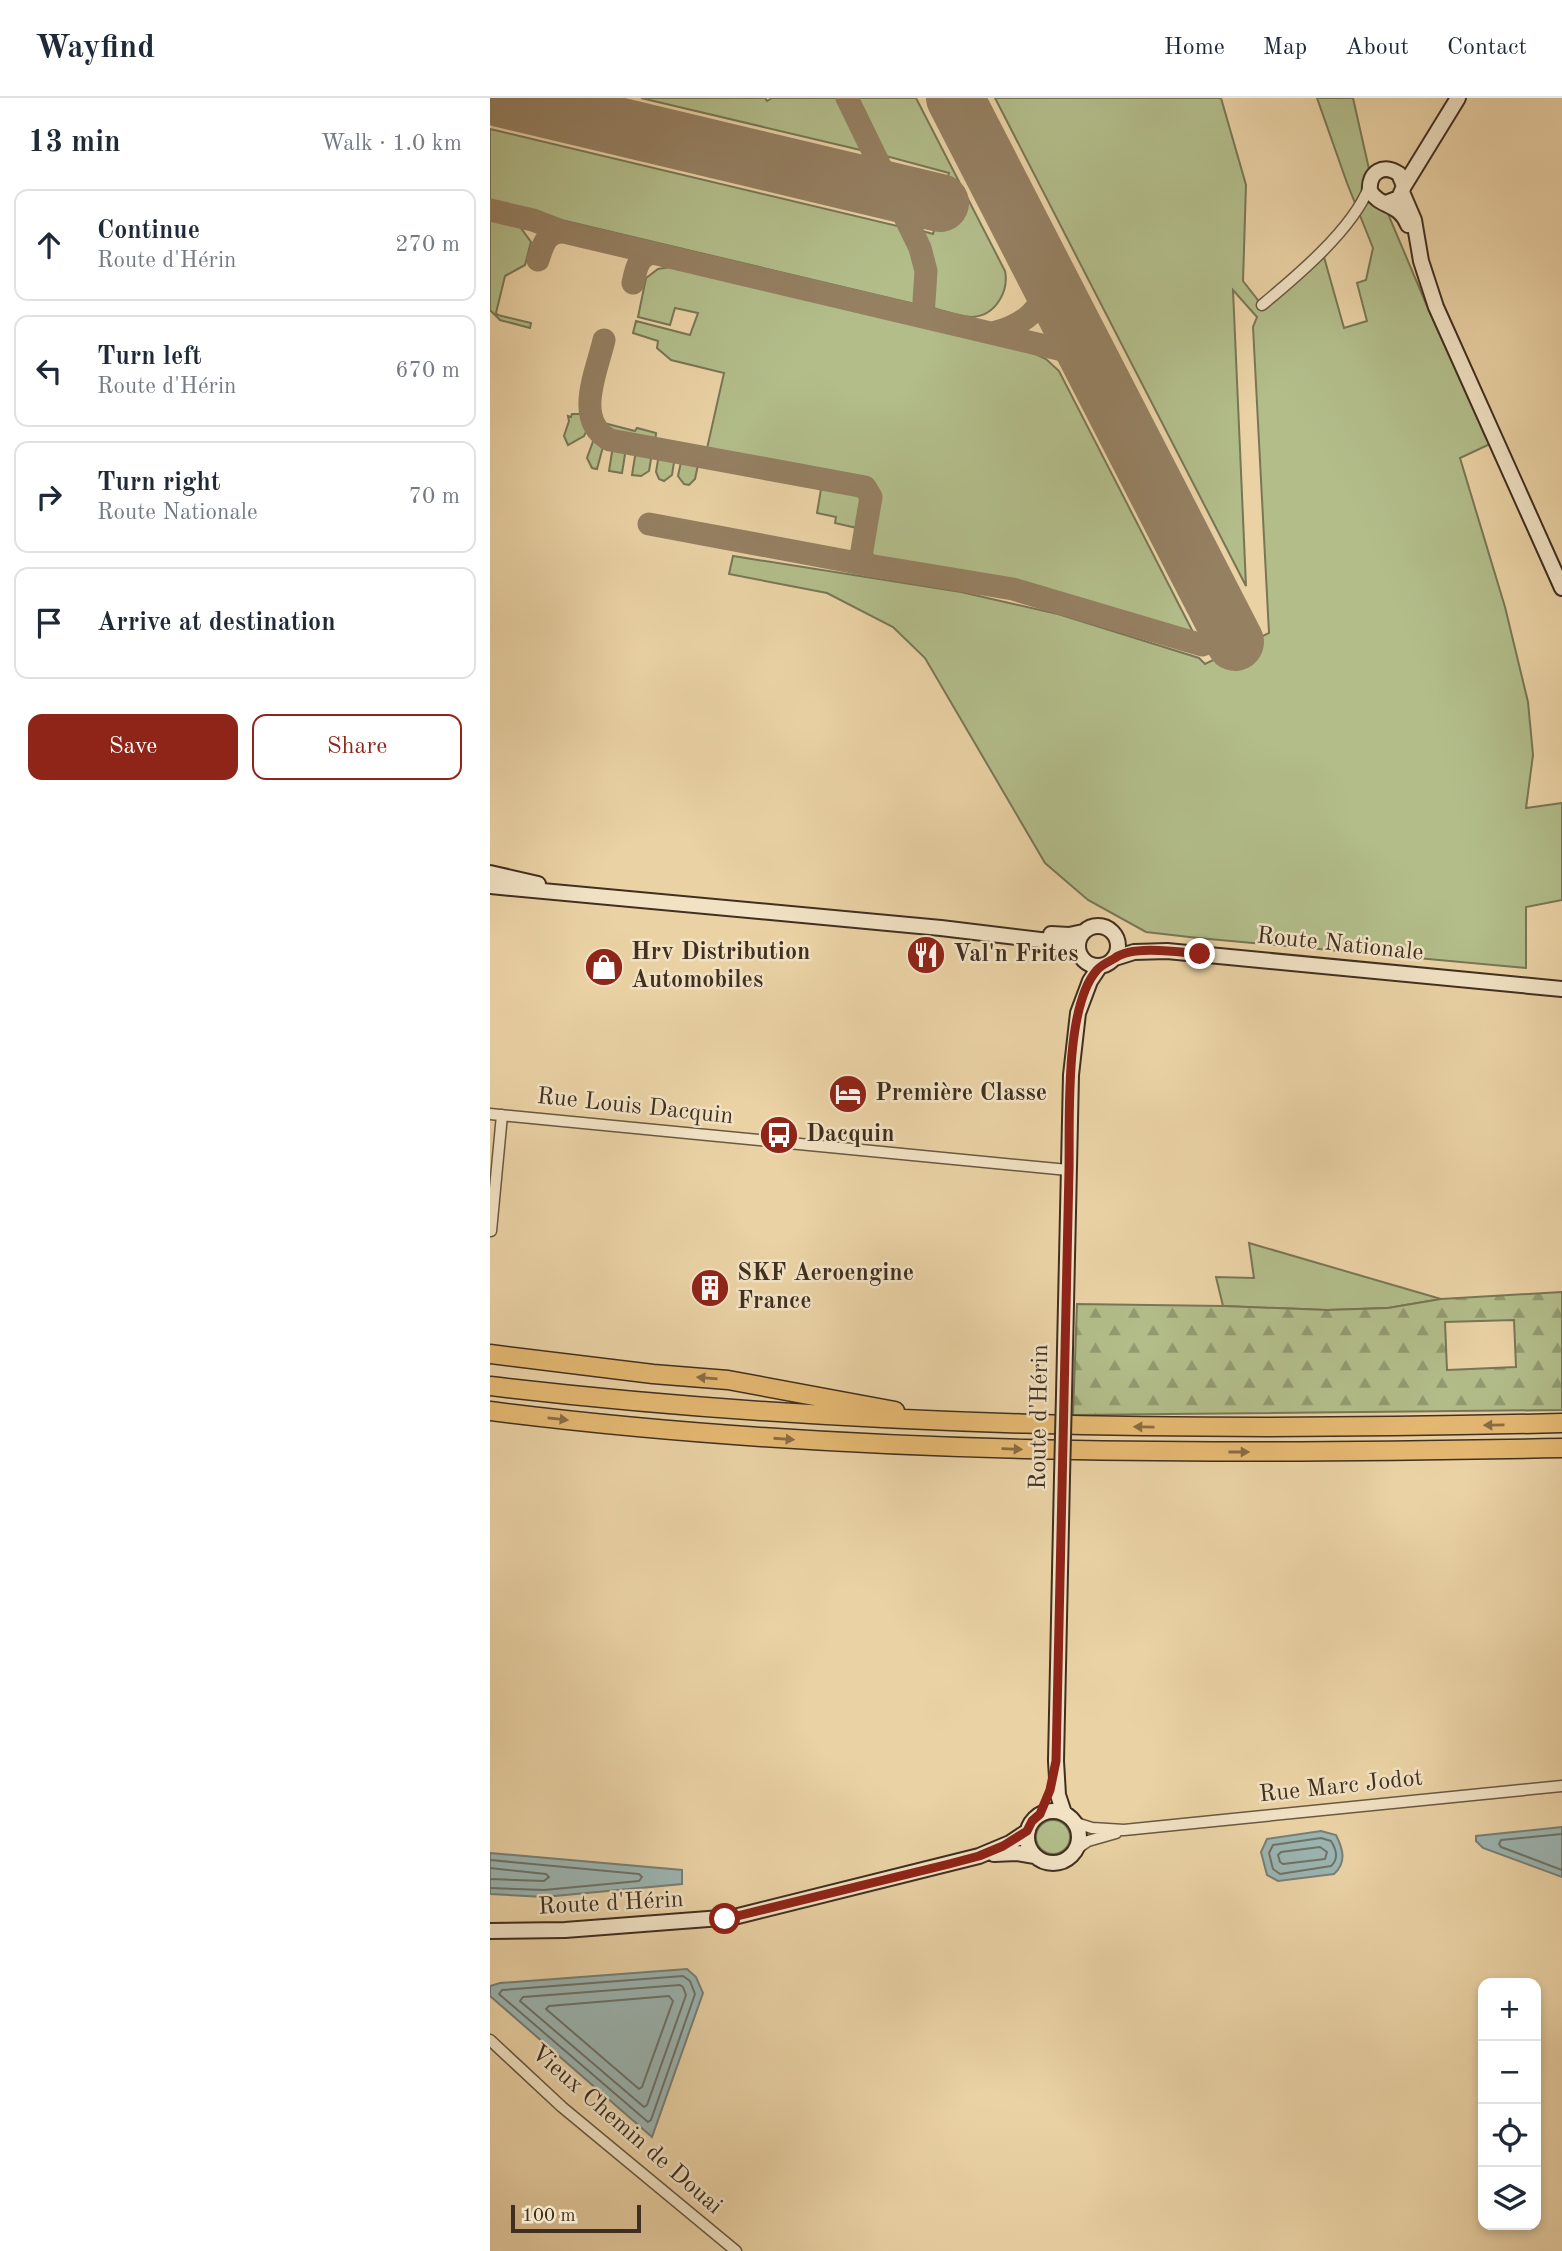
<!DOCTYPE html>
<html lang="en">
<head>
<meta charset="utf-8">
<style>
  :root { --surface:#fff; --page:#f6f6f7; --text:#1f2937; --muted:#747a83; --line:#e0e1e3; --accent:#8f2418 }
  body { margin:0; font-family:"Old Standard TT",serif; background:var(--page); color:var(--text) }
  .controls { position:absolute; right:21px; bottom:21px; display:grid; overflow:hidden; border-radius:14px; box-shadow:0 4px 10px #0003 }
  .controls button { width:63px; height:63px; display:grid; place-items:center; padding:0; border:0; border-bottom:2px solid var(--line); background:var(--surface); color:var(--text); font:35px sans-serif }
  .scale { position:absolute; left:21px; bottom:18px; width:130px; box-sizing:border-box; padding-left:7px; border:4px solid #402f20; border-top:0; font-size:19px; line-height:24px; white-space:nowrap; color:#402f20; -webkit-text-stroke:5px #f1e2c4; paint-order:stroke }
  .stop { position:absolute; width:21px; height:21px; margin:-16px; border:5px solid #8f2418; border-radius:50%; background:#fff }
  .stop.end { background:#8f2418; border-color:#fff; box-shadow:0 2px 7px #0008 }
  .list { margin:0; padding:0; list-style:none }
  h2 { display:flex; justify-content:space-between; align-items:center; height:91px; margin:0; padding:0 28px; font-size:30px }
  h2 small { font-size:23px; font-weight:400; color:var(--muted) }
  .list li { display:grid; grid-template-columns:46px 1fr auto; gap:21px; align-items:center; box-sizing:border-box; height:112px; margin:0 14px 14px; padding:0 14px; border:2px solid var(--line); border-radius:14px }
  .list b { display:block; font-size:26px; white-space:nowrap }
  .list p { margin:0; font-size:23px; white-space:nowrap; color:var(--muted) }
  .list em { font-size:23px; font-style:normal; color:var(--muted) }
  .actions { display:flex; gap:14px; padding:21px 28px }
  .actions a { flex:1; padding:16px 0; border:2px solid var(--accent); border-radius:14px; text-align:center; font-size:24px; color:var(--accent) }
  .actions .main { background:var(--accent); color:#fff }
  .icon { flex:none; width:38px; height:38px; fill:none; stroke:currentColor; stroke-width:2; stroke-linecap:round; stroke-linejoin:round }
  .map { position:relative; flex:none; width:1072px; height:2153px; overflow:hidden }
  header { display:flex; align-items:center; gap:42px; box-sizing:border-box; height:98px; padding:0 35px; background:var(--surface); border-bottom:2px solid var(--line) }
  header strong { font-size:33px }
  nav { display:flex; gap:38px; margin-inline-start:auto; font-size:24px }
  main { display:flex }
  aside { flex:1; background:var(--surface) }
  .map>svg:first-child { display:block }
  .green { fill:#b2bd8a; stroke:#797655; stroke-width:2 }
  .forest { fill:url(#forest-firs); stroke:#797655; stroke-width:2; fill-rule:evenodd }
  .water { fill:#9bb5b1; stroke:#777f77; stroke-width:2 }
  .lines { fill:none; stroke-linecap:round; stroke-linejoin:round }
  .shore { stroke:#6e7268; stroke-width:2 }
  .taxiway { stroke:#958062; stroke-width:23 }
  .runway { stroke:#958062; stroke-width:58 }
  .street-casing { stroke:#6a5841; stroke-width:13 }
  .secondary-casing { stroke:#402f20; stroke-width:18 }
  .highway-casing { stroke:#402f20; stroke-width:21 }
  .street { stroke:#f1e2c4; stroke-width:10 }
  .secondary { stroke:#f1e2c4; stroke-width:14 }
  .highway { stroke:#e5b972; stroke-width:18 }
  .secondary-bridge-casing { stroke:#402f20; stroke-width:18; stroke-linecap:butt }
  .secondary-bridge { stroke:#f1e2c4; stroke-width:14 }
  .oneway { fill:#8a6d45 }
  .route { stroke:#8f2418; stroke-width:9 }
  .labels { text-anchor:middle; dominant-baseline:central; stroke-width:5; stroke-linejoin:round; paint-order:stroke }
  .street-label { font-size:24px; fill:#402f20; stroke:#f1e2c4 }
  .poi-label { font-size:24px; font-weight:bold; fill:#402f20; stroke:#f1e2c4; text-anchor:start }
</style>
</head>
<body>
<header>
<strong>Wayfind</strong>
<nav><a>Home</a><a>Map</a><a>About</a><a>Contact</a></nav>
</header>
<main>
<aside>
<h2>13 min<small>Walk · 1.0 km</small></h2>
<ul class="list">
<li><svg class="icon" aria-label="ahead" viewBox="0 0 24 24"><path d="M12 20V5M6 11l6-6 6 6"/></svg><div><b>Continue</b><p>Route d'Hérin</p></div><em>270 m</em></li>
<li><svg class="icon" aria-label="left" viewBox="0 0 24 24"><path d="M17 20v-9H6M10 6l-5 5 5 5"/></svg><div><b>Turn left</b><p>Route d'Hérin</p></div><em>670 m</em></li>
<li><svg class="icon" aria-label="right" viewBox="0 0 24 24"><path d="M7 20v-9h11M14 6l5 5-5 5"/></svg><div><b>Turn right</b><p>Route Nationale</p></div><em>70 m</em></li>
<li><svg class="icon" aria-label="arrive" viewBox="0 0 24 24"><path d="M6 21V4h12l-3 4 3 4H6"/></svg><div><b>Arrive at destination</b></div></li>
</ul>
<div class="actions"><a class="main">Save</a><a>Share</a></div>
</aside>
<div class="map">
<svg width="1072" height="2153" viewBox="0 0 1072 2153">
  <defs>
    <pattern id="forest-firs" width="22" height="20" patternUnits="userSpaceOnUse" patternTransform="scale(1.75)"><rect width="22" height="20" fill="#b2bd8a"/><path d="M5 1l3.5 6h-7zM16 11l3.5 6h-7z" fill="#929a70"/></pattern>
  </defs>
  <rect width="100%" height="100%" fill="#ead2a5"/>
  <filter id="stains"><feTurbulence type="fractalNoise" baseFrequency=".00286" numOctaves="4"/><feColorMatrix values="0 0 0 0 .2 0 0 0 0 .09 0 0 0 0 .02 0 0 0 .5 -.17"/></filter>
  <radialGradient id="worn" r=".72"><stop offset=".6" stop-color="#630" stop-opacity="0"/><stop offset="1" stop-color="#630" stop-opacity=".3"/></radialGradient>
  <path class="green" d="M151,0H275L277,3L282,0H351L379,54Z
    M363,0H426L515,173C519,193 506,217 483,219C471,220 455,213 443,210L441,207V166L429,132L443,136L459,75L392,57Z
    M505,0H731L756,87L753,183L775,211L834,159L854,230L877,223L867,185L876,182L883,150L857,85L827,0H863L879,71L937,208L1000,346L970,360L1015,509L1038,604L1043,657L1036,710L1072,705V802L1036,809V870L708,840L656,834L598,802L555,765L435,560L403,529L337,495L239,476L243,458L471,494L568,516L709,560L715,566L779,535L763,229L767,219L743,192L756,488Z
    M0,31L416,130L430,170L429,207L0,105Z
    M0,118L28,126L41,144L35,167L15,178L6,215L8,217L41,225L40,230L10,222L0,212Z
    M180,169L541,254L556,261L569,273L706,540L524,486L384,462L376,451L385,398L379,386L216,355L234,275L181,262L167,250L168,243L143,235L146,223L200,237L208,215L185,210L180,227L148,219L156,180L168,171Z
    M82,316H92L98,330L94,338L78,347L74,338L79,323L78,318L81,319Z
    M106,323L145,333L147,330L166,335L165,346L120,337Z
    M105,338L114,345L107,371L102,370L97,360Z
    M123,348L136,350L132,375L119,373Z
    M146,352L162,355L159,373L151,378L142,377Z
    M169,356L185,358L182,377L174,383L169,381L166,374Z
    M192,359L203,362L208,367L205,381L199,387L194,386L188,378Z
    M332,385L362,391L375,406L371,431L345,425L346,419L327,415Z
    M759,1145L951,1201L898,1210L837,1212L733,1208L726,1179L764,1180Z
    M546 1739a17 17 0 1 1 34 0a17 17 0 1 1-34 0Z"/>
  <path class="forest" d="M1072,1194V1312L583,1317L587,1206L733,1208L837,1212L898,1210L951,1201ZM1024,1222L1026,1269L957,1272L955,1224Z"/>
  <path class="water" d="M1072,1729V1779L993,1750L986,1743V1738Z
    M831,1733L846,1737C853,1751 857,1764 844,1776L788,1783L777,1777L771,1754L777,1741Z
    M0,1755L192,1772V1786L54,1799L0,1796Z
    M197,1871L206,1879L213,1895L162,2039L0,1898V1888L10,1885Z"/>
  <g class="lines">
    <path class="shore" d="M1072,1736L1011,1742L1009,1746L1011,1749L1072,1772
      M831,1740L841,1743C846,1751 849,1761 841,1768L790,1776L783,1771L779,1755L783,1747Z
      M830,1749L837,1754L835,1761L793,1766L790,1764L788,1757L791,1754Z
      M0,1762L149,1776L152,1779L149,1783L54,1792L0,1790
      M0,1770L56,1776L59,1779L54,1783L0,1781
      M193,1878L200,1883L205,1896L161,2022L158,2024L9,1896L12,1892Z
      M190,1887L193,1889L196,1897L157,2007L154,2009L30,1903L33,1899Z
      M179,1898L183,1903L152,1989L149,1991L56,1911L59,1908Z"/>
    <path class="taxiway" d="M357,0L430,150L436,173L433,219
      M0,112L43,122L74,134L581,254L594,261L605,274
      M48,162C53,147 56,133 74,134
      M143,185C146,171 148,156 165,155
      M503,235C526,229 552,216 554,188C554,181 551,172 550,165
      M114,242C107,273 83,323 120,342L375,389L381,399L371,458L378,467L523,491L712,547C732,542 731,528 728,510
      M159,426L378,467"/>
    <path class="runway" d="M10,0L450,105
      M465,0L745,544"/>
    <g class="street-casing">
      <path id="street" d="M772,207C807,178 863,131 879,89
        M0,1016L578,1072
        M1,1133L12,1017
        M586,1725L602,1730L634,1732L1072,1688
        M588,1750L598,1743L626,1735
        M0,1942L72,2009L246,2153"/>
    </g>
    <g class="secondary-casing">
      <path id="secondary" d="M914,88L968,0
        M912,94L924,122L931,163L946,209L1072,490
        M896,105L909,100L914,88L909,76C894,65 878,74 880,93C890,110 909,104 918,127
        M0,775L48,786
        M0,788L451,830L567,844L588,853
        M588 848a20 20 0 1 1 40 0a20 20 0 1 1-40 0Z
        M561,836L579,837L593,834
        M625,860L644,854L677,853L1072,891
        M574,1297L581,977L588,915L600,883L610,868
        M572,1379L566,1663L568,1697L574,1715
        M537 1739a26 26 0 1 1 52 0a26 26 0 1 1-52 0Z
        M504,1756L527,1755L545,1758
        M0,1833L75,1832L244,1819L489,1758L520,1745L538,1733"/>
    </g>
    <g class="highway-casing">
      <path id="highway" d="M0,1256L163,1276L238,1282L405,1313
        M0,1288C356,1330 714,1334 1072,1325
        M0,1313C355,1358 715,1357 1072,1350"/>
    </g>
    <use href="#street" class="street"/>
    <use href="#secondary" class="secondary"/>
    <use href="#highway" class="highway"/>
    <g class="secondary-bridge-casing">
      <path id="secondary-bridge" d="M572,1379L574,1297"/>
    </g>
    <use href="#secondary-bridge" class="secondary-bridge"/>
  </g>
  <defs><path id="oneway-solid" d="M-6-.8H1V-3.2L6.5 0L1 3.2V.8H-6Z" transform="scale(1.75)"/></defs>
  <g class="oneway">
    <use href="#oneway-solid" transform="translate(217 1280) rotate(-175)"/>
    <use href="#oneway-solid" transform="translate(68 1321) rotate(6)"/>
    <use href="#oneway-solid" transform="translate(1004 1327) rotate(179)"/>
    <use href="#oneway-solid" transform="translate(654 1329) rotate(-179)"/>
    <use href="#oneway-solid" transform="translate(294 1341) rotate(4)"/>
    <use href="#oneway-solid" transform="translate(522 1351) rotate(2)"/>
    <use href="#oneway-solid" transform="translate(749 1354)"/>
  </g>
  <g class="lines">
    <path class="route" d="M235,1821L459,1766L489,1758L513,1748L537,1733L542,1723L550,1716L560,1692L566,1663L579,1072C580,1023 574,909 607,872C611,867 620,863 625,860C643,847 688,854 710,856"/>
  </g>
  <defs>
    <g id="restaurant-disc" transform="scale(2.0125)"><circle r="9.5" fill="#8f2418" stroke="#f1e2c4"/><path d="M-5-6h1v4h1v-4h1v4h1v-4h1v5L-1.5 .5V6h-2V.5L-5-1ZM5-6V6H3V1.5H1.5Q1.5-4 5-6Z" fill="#fff"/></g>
    <g id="shop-disc" transform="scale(2.0125)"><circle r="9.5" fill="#8f2418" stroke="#f1e2c4"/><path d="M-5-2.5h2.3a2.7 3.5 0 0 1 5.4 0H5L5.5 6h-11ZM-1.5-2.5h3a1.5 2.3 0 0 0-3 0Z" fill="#fff"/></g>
    <g id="hotel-disc" transform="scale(2.0125)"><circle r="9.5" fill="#8f2418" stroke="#f1e2c4"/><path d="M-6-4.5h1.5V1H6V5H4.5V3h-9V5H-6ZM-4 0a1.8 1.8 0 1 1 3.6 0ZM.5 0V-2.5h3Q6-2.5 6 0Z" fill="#fff"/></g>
    <g id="bus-disc" transform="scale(2.0125)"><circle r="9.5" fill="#8f2418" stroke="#f1e2c4"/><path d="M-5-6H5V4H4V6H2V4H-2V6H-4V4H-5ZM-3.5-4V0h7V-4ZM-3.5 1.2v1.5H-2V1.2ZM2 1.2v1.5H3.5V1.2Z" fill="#fff"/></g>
    <g id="building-disc" transform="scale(2.0125)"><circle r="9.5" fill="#8f2418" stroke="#f1e2c4"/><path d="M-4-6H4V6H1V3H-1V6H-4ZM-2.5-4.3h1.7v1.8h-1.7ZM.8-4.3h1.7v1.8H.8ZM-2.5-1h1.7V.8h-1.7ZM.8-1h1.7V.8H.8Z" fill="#fff"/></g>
  </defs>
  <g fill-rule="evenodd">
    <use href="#restaurant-disc" x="436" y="857"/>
    <use href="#shop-disc" x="114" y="869"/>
    <use href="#hotel-disc" x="358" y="996"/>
    <use href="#bus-disc" x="289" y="1037"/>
    <use href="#building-disc" x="220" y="1190"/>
  </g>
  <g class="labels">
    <g class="street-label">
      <text transform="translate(850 847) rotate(6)">Route Nationale</text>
      <text transform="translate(145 1009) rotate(6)">Rue Louis Dacquin</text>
      <text transform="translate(550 1319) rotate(-89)">Route d'Hérin</text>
      <text transform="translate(851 1689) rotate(-6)">Rue Marc Jodot</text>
      <text transform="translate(121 1806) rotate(-3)">Route d'Hérin</text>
      <text transform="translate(136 2032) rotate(41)">Vieux Chemin de Douai</text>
    </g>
    <g class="poi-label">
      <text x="141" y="855">Hrv Distribution<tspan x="141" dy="28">Automobiles</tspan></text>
      <text x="463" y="857">Val'n Frites</text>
      <text x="385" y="996">Première Classe</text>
      <text x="316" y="1037">Dacquin</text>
      <text x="247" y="1176">SKF Aeroengine<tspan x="247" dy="28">France</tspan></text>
    </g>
  </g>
  <rect width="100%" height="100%" filter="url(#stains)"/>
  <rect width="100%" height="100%" fill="url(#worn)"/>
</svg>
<div class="controls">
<button>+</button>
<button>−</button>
<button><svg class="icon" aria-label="locate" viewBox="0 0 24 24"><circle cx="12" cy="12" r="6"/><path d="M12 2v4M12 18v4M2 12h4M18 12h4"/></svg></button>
<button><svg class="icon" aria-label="layers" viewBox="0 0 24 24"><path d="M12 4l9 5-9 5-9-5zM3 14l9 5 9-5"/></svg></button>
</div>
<div class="scale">100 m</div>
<div class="stop" style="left:235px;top:1821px"></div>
<div class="stop end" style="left:710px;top:856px"></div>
</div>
</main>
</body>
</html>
